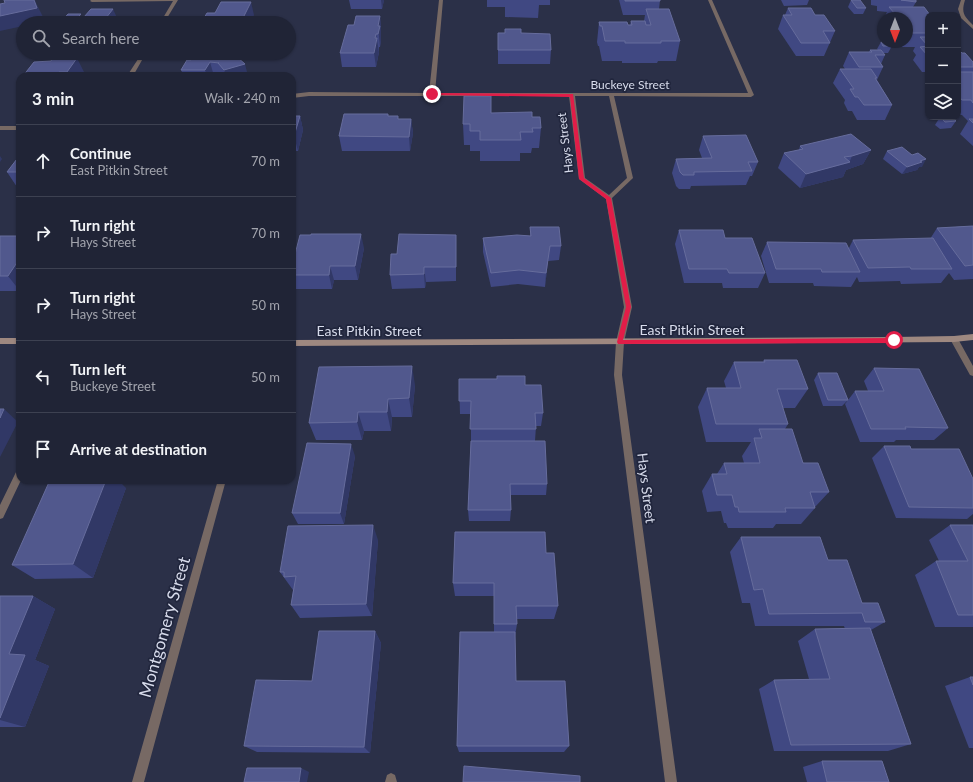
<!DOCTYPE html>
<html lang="en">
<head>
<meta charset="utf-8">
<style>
  :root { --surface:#202436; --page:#2d3042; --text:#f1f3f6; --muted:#a2a4ad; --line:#3d4151 }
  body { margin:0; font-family:Lato,sans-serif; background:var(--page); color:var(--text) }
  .controls { position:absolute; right:12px; top:12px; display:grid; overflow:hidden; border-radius:8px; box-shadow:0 1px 3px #0004 }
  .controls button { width:36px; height:36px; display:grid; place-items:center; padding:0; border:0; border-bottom:1px solid var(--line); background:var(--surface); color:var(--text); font:20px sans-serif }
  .compass { position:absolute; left:877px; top:12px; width:36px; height:36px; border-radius:50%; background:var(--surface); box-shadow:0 1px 3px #0004; rotate:180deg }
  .stop { position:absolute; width:12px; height:12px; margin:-9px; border:3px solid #e11d48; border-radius:50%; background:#fff }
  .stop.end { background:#e11d48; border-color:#fff; box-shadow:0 1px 4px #0008 }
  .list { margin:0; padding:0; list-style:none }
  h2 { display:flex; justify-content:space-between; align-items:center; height:52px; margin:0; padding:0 16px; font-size:17px }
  h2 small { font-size:13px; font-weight:400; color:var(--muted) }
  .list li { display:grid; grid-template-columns:26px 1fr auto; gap:12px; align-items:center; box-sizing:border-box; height:72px; padding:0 16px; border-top:1px solid var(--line) }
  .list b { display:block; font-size:15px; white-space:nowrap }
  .list p { margin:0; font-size:13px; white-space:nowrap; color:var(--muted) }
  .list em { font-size:13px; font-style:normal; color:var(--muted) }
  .icon { flex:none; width:22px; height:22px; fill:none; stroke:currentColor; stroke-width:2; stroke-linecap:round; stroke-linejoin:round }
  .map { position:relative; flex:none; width:973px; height:782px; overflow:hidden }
  .search { position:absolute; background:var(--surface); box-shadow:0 1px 3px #0004; left:16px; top:16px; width:280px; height:44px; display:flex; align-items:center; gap:10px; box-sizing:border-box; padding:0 14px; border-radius:22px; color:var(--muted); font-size:15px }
  .panel { position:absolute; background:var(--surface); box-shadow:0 1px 3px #0004; left:16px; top:72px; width:280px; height:412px; border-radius:12px }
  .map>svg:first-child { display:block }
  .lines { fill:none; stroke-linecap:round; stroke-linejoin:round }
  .lane { fill:#776964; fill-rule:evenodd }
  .street { fill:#776964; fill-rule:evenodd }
  .secondary { fill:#9e8880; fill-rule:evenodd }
  .wall { fill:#404882 }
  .shaded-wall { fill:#313866 }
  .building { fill:#51588d; stroke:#666c9c }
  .route { fill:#e11d48 }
  .labels { text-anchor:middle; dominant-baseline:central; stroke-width:3.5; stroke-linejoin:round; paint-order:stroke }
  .far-street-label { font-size:12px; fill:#d7dbeb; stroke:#21263d }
  .street-label { font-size:14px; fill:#d7dbeb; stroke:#21263d }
  .near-street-label { font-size:17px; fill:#d7dbeb; stroke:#21263d }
</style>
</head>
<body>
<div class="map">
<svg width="973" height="782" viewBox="0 0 973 782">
  <rect width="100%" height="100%" fill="#2b3048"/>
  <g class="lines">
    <path class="lane" d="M20,469V480H21L3,518L0,519V505L17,470Z"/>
    <path class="street" d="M91,0H178L164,23H160L173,1L92,2L90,1Z
      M439,0H443L435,93H748L708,0H712L754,95L751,97L614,96L633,178L612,198L632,307L624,342L622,375L677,782H665L614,375L616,342L624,307L606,199L579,179L569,96H309L292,98V94L309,92L429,93ZM575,96H609L627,178L609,195L585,178Z
      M961,0H965C961,13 964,16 973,25V29L961,18L958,9Z
      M142,53H146L133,76H127Z
      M0,126H20V130H0Z
      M954,336L957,337L973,366V376L970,375L950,339Z
      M218,480H226L144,782H132Z
      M391,773L395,775L397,782H385L387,775Z"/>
    <path class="secondary" d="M973,334V340L954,342L292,346V340L894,337L954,336Z
      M0,338H20V344H0Z"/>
  </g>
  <path class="wall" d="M339,0H384L382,9H351L349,0Z
    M487,0H550V5H539L538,18L505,17V7H487Z
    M619,0H660L659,9L680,41L676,61H658L657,63H622V61H602L599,46H598L597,42L599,22L630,25L631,21H644L645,15H623Z
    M781,0H809L807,5L784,6Z
    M851,0L866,8L863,14H854L848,7Z
    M871,0H916V2L913,7L928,15V72H922L913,60L916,55L913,51L915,47H902L899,42H907V18H884L887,12L877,11V6L871,5Z
    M788,8L815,15L835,31L824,56H796L778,29L783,15H785Z
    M380,16L381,30V40L380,47H379V52L376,67H342L340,53Z
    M498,33H521L551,50L550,64H498Z
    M881,42L892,46L888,53H883L885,55L881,64L883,67L877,80L892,105L885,120H857L852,111H848L844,103L845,100L833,83L840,69H845L843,66L849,52H869L870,50H878L877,49Z
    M958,49L962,53L973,62V146L960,134L968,121L962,115H958Z
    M195,53H238L240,59L248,76H184L181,70L191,60Z
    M34,62L84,72L81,76H23Z
    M292,116H300L303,130L298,151H293V154H292Z
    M388,116L399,119H411L413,133L410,151H342L339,136Z
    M532,117L541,128L539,148H532L531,153H520V161H480V151H470V145H464L463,124Z
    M940,117L956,121L951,128L940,129L935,125Z
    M703,136L758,162L752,176H750L746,185L691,186L690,189H679L676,186L672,173L676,159L702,158L699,150Z
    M800,146L871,150L863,164L846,170L843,177L800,188L778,168L784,153L799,150Z
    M887,151L922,167H919L917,170L902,174L883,159Z
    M20,155V187H17L7,172Z
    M973,226V279L954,280L949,273L941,283L901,284L900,281L859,282L857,277L851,287L814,286L813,283H769L761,256L767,242L849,248L853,240L930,239L937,228Z
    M530,227L561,246L559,260L548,261L545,287L518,284L491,287L483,252V238L530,236Z
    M679,230L725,238L765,273L758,288H723L722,283H684L675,244Z
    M456,235V281L426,282L425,288L392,289L390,275L397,254Z
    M0,236L20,291H0Z
    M364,248L358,280H334L332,289H295L292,281V266Z
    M764,360L808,389L795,408H783L788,424L785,429L803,463L829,492L815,507V508L801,524H776L773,528H728L726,523H724L721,511L707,512L702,491L712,474H717L724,463H744L742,456L751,442H706L698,407L707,388H726L724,381L734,362H763Z
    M874,368L948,428L934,440H896L894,442H860L845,404L855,391H868L864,381Z
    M818,373L848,400L842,406H823L814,380Z
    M459,379L525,385L543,413L541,426H536L535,441H471V414H460Z
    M415,385L412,417H392L391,431H364L362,440H316L309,423Z
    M471,441L547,484L546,495H511V510L510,521H469L468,510Z
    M884,446L911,449L973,479V514L967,519L896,518L872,458Z
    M355,456L344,524H298L292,513Z
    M126,488L93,578L35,579L12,565Z
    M950,525H973V627H935L915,575L936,561H939L929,540Z
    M741,537L828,560L862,603L885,622L871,630L911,744L888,751H774L759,689L774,680L809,679L798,641L815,629H845L844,626H755L750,603H742L730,552Z
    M378,540L372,616L300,618L291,605L293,590L280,572Z
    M546,553L558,606L554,619H517V624L515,636L516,681L569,746L564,752H459L457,746L494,632V596H455L453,583Z
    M0,596H33L55,609L35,660L49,666L25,727H0Z
    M375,631L381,643L370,753L257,752L244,746L312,681Z
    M970,677H973V748H969L945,686Z
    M822,761L889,782H807L803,767Z"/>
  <path class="shaded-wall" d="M34,0H35L36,3L45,21L37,23H23V26L0,31V16Z
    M381,0H384L382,9Z
    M251,2L254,15L251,23H242L241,22Z
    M113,9L119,22L118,23H102Z
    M380,16L381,30V40L380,47L378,26Z
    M376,34L379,52L376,67L374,53L375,38Z
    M231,53H238L240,62L245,64L248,76H226L224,70Z
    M77,58L84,72L81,76H69L67,72Z
    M210,62L214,76H207L205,70Z
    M59,72L61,76H55Z
    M300,116L303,130L298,151L294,136Z
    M411,119L413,133L410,151L409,137Z
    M871,150L863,164L846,170L843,177L800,188L806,174L849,163L852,156Z
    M0,156L2,159L0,162Z
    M926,159L922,167H919L917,170L902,174L907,167L920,161Z
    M361,234L364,248L358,280L355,266Z
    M550,246L548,261L545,287L546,273Z
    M20,258V291L8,276Z
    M330,266L334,280L332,289L329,275Z
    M424,267L426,282L425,288L424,274Z
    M412,366L415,385L412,417L409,398Z
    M388,399L392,417L391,431L387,412Z
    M4,409L18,422L0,457V418Z
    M358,412L364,431L362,440L357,422Z
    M351,444L355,456L344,524L340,513Z
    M106,480H118L126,488L93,578L73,564Z
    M373,525L378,540L372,616L366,604Z
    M33,596L55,609L35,660L49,666L25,727L0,720V718L9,654Z
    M375,631L381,643L370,753L364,747Z
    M301,768L309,772L307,782H299Z"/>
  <path class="building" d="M4,0H34L37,8L0,16V4L5,3Z
    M625,0H660V1H625Z
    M851,0H860L866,8H857Z
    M901,0H916V2Z
    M221,2H251L241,22H236V23H201L207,13H215Z
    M889,7H924L930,15H928V33H909L907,30V18H892L889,14H895Z
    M788,8H811L815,15H824L835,31H823L830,43H801L783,15H792Z
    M91,9H113L102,23H60L68,14H81L79,16L84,17Z
    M646,9H669L680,41H661V43H625V41H605L602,26H600L599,22H627L628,25H632L631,21H645L646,25H651Z
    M356,16H380L378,26H380L378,34H376L375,38H377L374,53H340L348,25H354Z
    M505,29H521V33L550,34L551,50H498V33H505Z
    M920,37H928V56L920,47L928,46Z
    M881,42H889L892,46H883Z
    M958,49L962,53H965L973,62V67H958Z
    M870,50H881L885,55H875L883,67H859L849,52H872Z
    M195,53H234L231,59L237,57L245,64L224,70L218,63H219L210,62L205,70H181L187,60H191Z
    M53,58H77L67,72H59L55,76H23L34,62L51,61Z
    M840,69H871L877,78H875L892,105H864L858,97H855L850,89H854Z
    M958,72H973V103L971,100H962L958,95V89H961L958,85Z
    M464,96H491V113L532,112V117H540L541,128H532L533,132H520L521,140H480V131H470V124H463Z
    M344,114H388V116H398V119H411L409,137L339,136Z
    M292,116H300L294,136H292Z
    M940,117H952L956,121L945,122Z
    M969,119H973V123Z
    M851,134L871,150L852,156L844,157L850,162L806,174L784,153L803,149L800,146Z
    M746,135L758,162H748L752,171L694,172V175H683L680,172L676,159L712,158L703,136Z
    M902,147L912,155L918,153L926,159L920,161L922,162L907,167L887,151Z
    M20,155V172H7Z
    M973,226V265L965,266L937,228Z
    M530,227H559L561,246H550L546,273L519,270L491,273L483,238L517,235L531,236Z
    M679,230H723L725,238H752L765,273H729L727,269H689Z
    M311,234H361L355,266H330L329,275H292V266L300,235H311Z
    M399,234L456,235V267H424V274L390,275L391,254H397Z
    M0,236H20V258L8,276H0Z
    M933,238L952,269H911L910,267L868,268L853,240Z
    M767,242L846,243L860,272H822L821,269H776Z
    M764,360H797L808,389H777L788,424H716L707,388H741L734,362H765Z
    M412,366L409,398L388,399L387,412H358L357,422L309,423L319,367Z
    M874,368L919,369L948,428L905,427L906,429H871L855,391H884Z
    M818,373H837L848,400H828Z
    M497,376H525V385H541L543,413H535L536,429H470L471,401H459V379H497Z
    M0,409H4L0,418Z
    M759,429H792L803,463H818L829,492H810L815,508H785L786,512H739L738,507H735L732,495H717L712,474H727L724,463H760L754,438H762Z
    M471,441H545L547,484H510L511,510H468Z
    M307,443L351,444L340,513H292Z
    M884,446H910L911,449H959L973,479V508L909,507Z
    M50,480H106L73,564L12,565Z
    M373,525L366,604L291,605L296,576L284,577V572H280L288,526Z
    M950,525H973V615H958L936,561H968Z
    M455,532H545L546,553H554L558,606H516L517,624H494V583H453Z
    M741,537H820L828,560H847L862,603H878L885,622H865L862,613L769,614L763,589L754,590Z
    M0,596H33L9,654L25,655L0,718Z
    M870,628L911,744L791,745L774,680L830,679L815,629Z
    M319,631H375L364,747L244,746L256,680L312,681Z
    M460,632H515L516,681H565L569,746H457Z
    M970,677H973V685Z
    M822,761H882L889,782H827Z
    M464,766L580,776V782H463Z
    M247,768H301L299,782H244Z"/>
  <path class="route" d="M432,93L573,94L584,178L611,198L631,307L623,340L894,338L897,340L894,343L618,344L617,342L626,307L606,199L579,179L570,97L430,95Z"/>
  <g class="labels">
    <g class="far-street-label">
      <text x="630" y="84">Buckeye Street</text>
      <text transform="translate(565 143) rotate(-97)">Hays Street</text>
    </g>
    <g class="street-label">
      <text x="692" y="329">East Pitkin Street</text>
      <text x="369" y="330">East Pitkin Street</text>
      <text transform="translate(647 488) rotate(83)">Hays Street</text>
    </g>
    <g class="near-street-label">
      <text transform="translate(164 627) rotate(-74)">Montgomery Street</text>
    </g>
  </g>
</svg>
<div class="controls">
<button>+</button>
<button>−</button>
<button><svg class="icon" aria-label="layers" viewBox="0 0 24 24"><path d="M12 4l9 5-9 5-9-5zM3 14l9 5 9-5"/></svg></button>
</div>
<svg class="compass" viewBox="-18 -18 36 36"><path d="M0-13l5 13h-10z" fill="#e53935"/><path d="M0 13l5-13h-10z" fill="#a2a4ad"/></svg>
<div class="stop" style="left:894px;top:340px"></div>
<div class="stop end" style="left:432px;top:94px"></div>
<div class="search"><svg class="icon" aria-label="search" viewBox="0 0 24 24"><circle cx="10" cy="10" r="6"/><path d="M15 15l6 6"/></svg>Search here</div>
<section class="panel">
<h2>3 min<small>Walk · 240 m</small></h2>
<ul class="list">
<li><svg class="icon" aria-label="ahead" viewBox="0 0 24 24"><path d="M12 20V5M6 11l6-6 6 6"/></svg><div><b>Continue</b><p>East Pitkin Street</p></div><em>70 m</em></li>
<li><svg class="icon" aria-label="right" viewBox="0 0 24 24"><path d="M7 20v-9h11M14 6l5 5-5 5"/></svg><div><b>Turn right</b><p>Hays Street</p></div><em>70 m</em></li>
<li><svg class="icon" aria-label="right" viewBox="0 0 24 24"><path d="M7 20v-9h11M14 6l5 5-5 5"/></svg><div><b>Turn right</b><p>Hays Street</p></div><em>50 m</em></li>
<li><svg class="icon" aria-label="left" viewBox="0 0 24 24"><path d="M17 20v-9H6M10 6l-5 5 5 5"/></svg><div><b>Turn left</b><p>Buckeye Street</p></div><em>50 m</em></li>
<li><svg class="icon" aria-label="arrive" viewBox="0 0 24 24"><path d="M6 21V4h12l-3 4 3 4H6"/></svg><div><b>Arrive at destination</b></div></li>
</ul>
</section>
</div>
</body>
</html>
